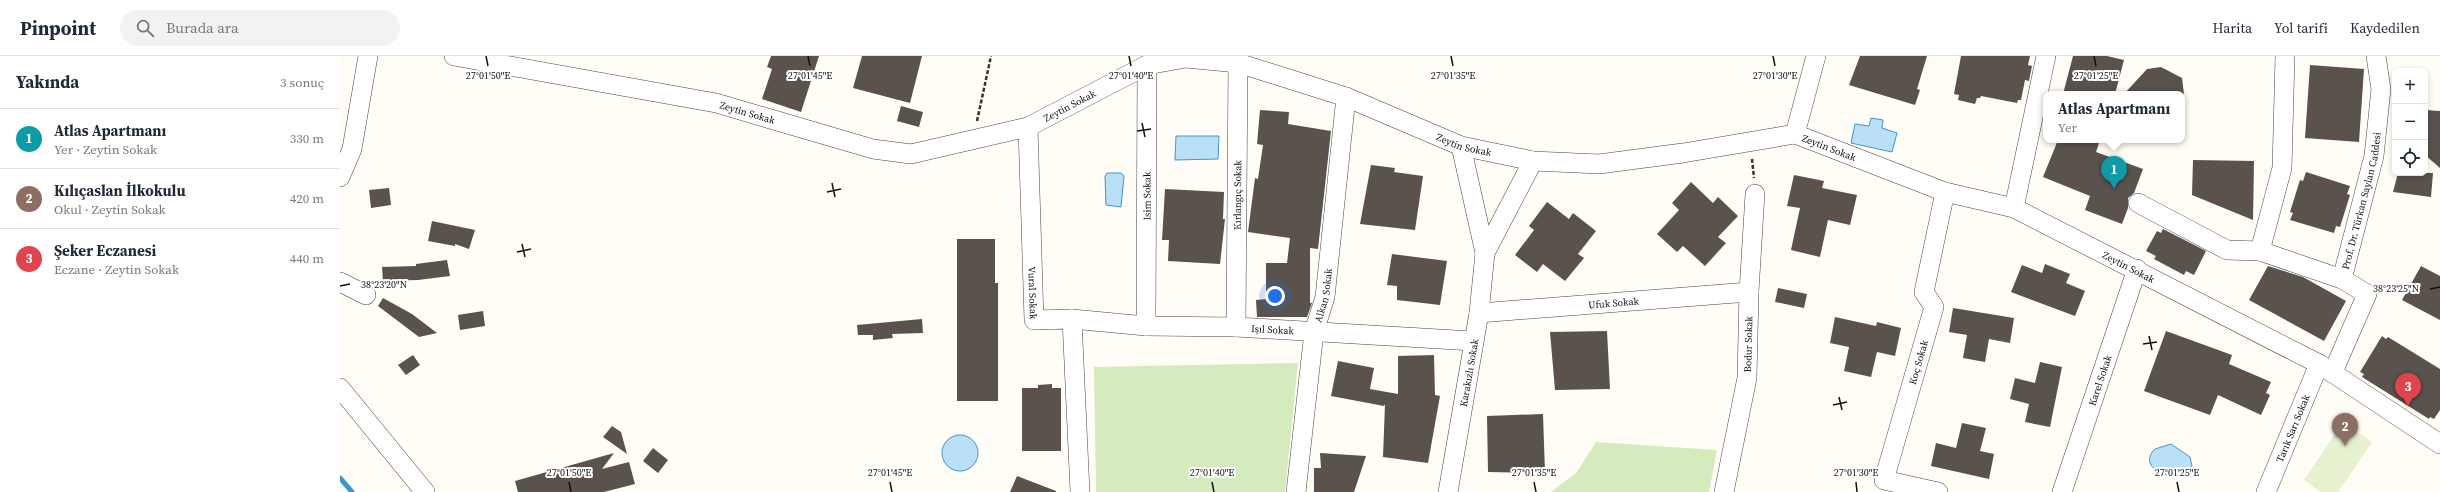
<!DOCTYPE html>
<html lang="tr">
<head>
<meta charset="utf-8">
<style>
  :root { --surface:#fff; --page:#f2f2f3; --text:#1f2937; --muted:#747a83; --line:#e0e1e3; --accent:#2563eb }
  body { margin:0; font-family:"Source Serif 4",serif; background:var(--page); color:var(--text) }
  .controls { position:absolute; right:12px; top:12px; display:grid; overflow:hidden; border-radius:8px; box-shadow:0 2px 6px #0003 }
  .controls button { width:36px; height:36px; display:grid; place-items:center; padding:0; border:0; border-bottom:1px solid var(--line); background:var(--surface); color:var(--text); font:20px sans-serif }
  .you { position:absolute; left:935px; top:240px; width:14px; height:14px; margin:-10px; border:3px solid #fff; border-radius:50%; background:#1a73e8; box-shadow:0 0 0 6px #1a73e833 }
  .badge { display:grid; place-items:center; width:26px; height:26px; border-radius:50%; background:var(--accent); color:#fff; font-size:13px; font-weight:700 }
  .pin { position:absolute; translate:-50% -33px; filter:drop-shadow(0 1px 2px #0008) }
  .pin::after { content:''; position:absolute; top:21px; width:14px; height:12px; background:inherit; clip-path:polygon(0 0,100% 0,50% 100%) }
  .popup { position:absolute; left:1703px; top:35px; width:142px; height:52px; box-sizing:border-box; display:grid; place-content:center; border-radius:8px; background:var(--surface); filter:drop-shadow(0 1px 3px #0005); font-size:13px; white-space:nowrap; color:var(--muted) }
  .popup b { font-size:15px; color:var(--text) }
  .popup::after { content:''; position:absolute; left:50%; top:100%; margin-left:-8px; border:8px solid transparent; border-top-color:var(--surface) }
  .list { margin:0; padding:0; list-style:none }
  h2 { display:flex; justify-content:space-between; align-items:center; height:52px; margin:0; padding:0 16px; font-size:17px }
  h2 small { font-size:13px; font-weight:400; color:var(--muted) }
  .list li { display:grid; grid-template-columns:26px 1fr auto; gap:12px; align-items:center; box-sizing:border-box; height:60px; padding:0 16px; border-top:1px solid var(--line) }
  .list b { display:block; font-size:15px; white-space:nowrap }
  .list p { margin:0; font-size:13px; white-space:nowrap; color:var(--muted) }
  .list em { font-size:13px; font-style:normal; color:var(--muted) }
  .icon { flex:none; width:22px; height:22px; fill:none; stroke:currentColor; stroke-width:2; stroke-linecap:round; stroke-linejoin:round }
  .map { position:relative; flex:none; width:2100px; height:436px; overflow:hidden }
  header { display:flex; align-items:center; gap:24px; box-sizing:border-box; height:56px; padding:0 20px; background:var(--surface); border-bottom:1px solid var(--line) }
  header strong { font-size:19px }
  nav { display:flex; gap:22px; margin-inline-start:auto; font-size:14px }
  .search { width:280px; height:36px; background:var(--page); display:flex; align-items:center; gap:10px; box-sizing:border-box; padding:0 14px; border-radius:22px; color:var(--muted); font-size:15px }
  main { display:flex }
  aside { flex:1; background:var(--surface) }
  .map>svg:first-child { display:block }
  .green { fill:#d5ebbd }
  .pitch { fill:#e6f2cf }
  .water { fill:#b9e0f7; stroke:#3f96cf }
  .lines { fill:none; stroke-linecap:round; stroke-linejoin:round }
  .stream { stroke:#3f96cf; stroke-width:5 }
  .building { fill:#5a524d }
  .minor-casing { stroke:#444; stroke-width:20 }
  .path { stroke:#333; stroke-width:2.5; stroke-dasharray:4 2; stroke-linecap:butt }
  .minor { stroke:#fff; stroke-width:19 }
  .ticks { fill:none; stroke:#111; stroke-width:1.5 }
  .labels { text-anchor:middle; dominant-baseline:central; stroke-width:4; stroke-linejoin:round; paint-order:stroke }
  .street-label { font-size:10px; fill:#111; stroke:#fff }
  .ticks-label { font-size:10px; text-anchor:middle; fill:#111; stroke:#fff; stroke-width:4; stroke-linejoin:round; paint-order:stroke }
</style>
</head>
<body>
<header>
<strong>Pinpoint</strong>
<div class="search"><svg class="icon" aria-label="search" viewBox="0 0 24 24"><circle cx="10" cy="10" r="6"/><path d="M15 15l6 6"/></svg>Burada ara</div>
<nav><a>Harita</a><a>Yol tarifi</a><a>Kaydedilen</a></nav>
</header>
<main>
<aside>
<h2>Yakında<small>3 sonuç</small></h2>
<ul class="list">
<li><span class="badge" style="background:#0f9aa8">1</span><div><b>Atlas Apartmanı</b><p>Yer · Zeytin Sokak</p></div><em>330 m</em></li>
<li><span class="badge" style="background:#8d6e63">2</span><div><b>Kılıçaslan İlkokulu</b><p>Okul · Zeytin Sokak</p></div><em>420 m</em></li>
<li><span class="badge" style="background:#e0444e">3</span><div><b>Şeker Eczanesi</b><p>Eczane · Zeytin Sokak</p></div><em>440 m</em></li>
</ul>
</aside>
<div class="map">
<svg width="2100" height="436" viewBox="0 0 2100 436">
  <rect width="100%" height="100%" fill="#fffdf5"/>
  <path class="green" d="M958,307L945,436H756L754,311Z
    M1256,386L1377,394L1369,436H1211L1237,416Z"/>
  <path class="pitch" d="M2003,366L2032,386L1998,436H1981L1964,424Z"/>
  <path class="water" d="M1531,62L1543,64L1542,72L1557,77L1552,96L1511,87L1515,68L1529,70Z
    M836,80H879L878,103L835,104Z
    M767,117H781L784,120L781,151L766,149L765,120Z
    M602 397a18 18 0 1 1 36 0a18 18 0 1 1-36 0Z
    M1831,388L1850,401L1852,410L1846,420C1831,424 1796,412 1815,393Z"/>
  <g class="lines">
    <path class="stream" d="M0,422L12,436"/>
  </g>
  <path class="building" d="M431,0H479L461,56L422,43L432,13L427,11Z
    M522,0H582L570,47L513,32Z
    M1520,0H1587L1577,33L1580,34L1575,49L1509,29Z
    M1621,0H1690L1688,9L1692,10L1689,25L1685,24L1681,44H1678L1677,47L1641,40L1640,42H1637L1635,48L1618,44L1619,39L1614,38Z
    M1733,0H1767L1784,4L1775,38H1723Z
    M1970,9L2024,13L2019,86L1965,82Z
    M1821,11L1842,22L1844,38H1784L1807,13Z
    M561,50L583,56L579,71L557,65Z
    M920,54L949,56L948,68L991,75L978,193L970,192V247H972L967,261H917L916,244L926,243V207H947L950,182L908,176L915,122L918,123L923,89L917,88Z
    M2085,54L2100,55V112L2085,99Z
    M1718,84H1760L1756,96L1803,113L1794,137L1788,142V152L1782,168L1745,154L1750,140L1703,121Z
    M1853,104L1914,105L1913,164L1852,139Z
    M1031,109L1055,112L1054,116L1083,120L1075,174L1020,168Z
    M1966,116L2010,130L2007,138L2010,139L2000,171L1996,170L1994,177L1950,164L1953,157L1950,156L1960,124L1963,125Z
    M2058,117H2093L2091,141L2053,136Z
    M1454,119L1484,125L1482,132L1517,139L1510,169L1488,164L1480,201L1451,194L1460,152L1447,150Z
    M1351,126L1373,147L1378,141L1398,160L1378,181L1386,187L1365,210L1343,190L1337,196L1317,178L1339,154L1332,147Z
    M49,132L51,149L31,152L29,134Z
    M825,133L884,136L883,163H885L880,208L828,205L829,184H822Z
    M1207,146L1229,163L1233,157L1256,175L1238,198L1244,202L1225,225L1203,208L1197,216L1175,199L1194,174L1189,170Z
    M92,165L135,174L129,193L115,188V190L88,185Z
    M1823,173L1866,195L1854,219L1846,215L1844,219L1814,203L1816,200L1806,195L1817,175L1821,177Z
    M617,183H655V227H658V345H617Z
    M1052,198L1107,205L1100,249L1057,244V230L1047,229Z
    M107,204L110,220L78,224L43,225L42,211L76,210V208Z
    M1705,208L1730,218L1726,227L1745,235L1735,260L1671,236L1682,209L1702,217Z
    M1928,210L1963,221L2006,245L1984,285L1909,244Z
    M2081,210L2100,220V264L2062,244Z
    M1438,232L1467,238L1464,252L1435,246Z
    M43,242L72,258L97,277L79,281L38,250Z
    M1613,252L1674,262L1670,287L1649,283L1645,306L1623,302L1627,279L1609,276Z
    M143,255L145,270L120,274L118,259Z
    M1495,261L1536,270L1537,266L1561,272L1555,300L1537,296L1531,321L1504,315L1509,291L1490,287Z
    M582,263L583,277L552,278L553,282L533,284V279H518L517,269Z
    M1267,275L1270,333L1215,334L1210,276Z
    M1826,275L1892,299L1889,308L1931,326L1926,337L1930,339L1921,359L1878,339L1870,359L1804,335Z
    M2042,280L2046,283L2048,281L2100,313V354L2094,363L2090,361L2089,363L2022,321L2024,318L2020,316Z
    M73,299L80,309L66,319L58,309Z
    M1094,299L1095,339L1100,340L1088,407L1043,401L1045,348L1044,350L991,340L998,305L1034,312L1030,333L1058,338V300Z
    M1700,306L1722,311L1710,371L1685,366L1689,348L1670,343L1675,322L1695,327Z
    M712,328V332H721V395H682V332H698V329Z
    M1203,358L1205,417L1148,416L1147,360Z
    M1622,367L1646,372L1640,395L1654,398L1649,423L1591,410L1596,387L1616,392Z
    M272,370L281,376L287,398L263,381Z
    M313,392L328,404L318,417L303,405Z
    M274,397L262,413L289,406L295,428L264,436H178L175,425Z
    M980,397L1026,400L1014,436H974V412H981Z
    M677,420L716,435V436H670Z"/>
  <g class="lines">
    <g class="minor-casing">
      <g id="minor">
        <path id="s1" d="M114,0L376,47L533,93L571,98L688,71L807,9L846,2L898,7L1006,41L1121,90L1193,105L1259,108L1343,97L1455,78L1605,136L1674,152L1979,308L2100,388"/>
        <path id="s2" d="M688,71L694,264L732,263L740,436"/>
        <path d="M1455,78L1476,0"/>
        <path d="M1121,90L1145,197"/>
        <path d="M0,121L12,93L28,0"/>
        <path d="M1798,147L1887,194L1920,195L2002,223"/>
        <path d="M1674,152L1706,0"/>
        <path d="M1920,195L1942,112L1945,0"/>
        <path d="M0,226L26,239"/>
        <path id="s3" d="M1139,257L1409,236"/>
        <path id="s4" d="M732,263L806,270L896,271L1133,285"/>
        <path id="s5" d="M806,270L807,9"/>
        <path id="s6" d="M896,271L898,7"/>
        <path id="s7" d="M1993,316L2027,238L2002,223L2034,100L2041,33L2036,0"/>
        <path d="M0,332L85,436"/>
        <path id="s8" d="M956,436L974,276L985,241L1006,41"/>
        <path id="s9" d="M1108,436L1139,257L1145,197L1193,105"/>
        <path id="s10" d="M1384,436L1407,322L1409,236L1415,138"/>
        <path id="s11" d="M1598,436L1544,424L1594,251L1584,236L1605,136"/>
        <path id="s12" d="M1722,436L1797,213"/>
        <path id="s13" d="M1926,436L1979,308"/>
      </g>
    </g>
    <path class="path" d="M637,65L651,0
      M1412,103L1414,122"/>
    <use href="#minor" class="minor"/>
  </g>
  <path class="ticks" d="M146,0L148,10M468,0L470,10M789,0L791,10M1111,0L1113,10M1433,0L1435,10M1754,0L1756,10M802,67L805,81M797,75L811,73M492,127L495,141M487,136L501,133M182,188L185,201M177,196L191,193M0,230L10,228M2090,233L2100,231M1809,280L1812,294M1803,288L1817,286M1499,341L1502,354M1493,349L1507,346M229,426L231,436M550,426L552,436M872,426L874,436M1194,426L1196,436M1516,426L1517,436M1837,426L1839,436"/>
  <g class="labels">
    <g class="street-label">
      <text stroke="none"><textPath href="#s1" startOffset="635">Zeytin Sokak</textPath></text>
      <text stroke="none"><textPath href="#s1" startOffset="299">Zeytin Sokak</textPath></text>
      <text stroke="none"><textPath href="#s1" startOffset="1055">Zeytin Sokak</textPath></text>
      <text stroke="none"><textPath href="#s1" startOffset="1427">Zeytin Sokak</textPath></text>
      <text stroke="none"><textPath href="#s6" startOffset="132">Kırlangıç Sokak</textPath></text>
      <text stroke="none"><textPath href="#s5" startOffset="130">Isim Sokak</textPath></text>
      <text stroke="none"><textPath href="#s7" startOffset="195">Prof. Dr. Türkan Saylan Caddesi</textPath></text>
      <text stroke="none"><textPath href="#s1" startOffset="1751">Zeytin Sokak</textPath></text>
      <text stroke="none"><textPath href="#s2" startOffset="166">Vural Sokak</textPath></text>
      <text stroke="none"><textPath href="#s8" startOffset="199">Alkan Sokak</textPath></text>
      <text stroke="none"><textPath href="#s3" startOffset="135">Ufuk Sokak</textPath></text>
      <text stroke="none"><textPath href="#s4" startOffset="201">Işıl Sokak</textPath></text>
      <text stroke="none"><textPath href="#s10" startOffset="150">Bodur Sokak</textPath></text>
      <text stroke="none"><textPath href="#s11" startOffset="178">Koç Sokak</textPath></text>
      <text stroke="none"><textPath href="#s9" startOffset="121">Karakızlı Sokak</textPath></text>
      <text stroke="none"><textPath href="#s12" startOffset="118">Karel Sokak</textPath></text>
      <text stroke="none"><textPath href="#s13" startOffset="69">Tarık Sarı Sokak</textPath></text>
    </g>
  </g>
  <g class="ticks-label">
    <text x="148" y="23">27°01'50"E</text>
    <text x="470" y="23">27°01'45"E</text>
    <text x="791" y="23">27°01'40"E</text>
    <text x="1113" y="23">27°01'35"E</text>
    <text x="1435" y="23">27°01'30"E</text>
    <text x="1756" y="23">27°01'25"E</text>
    <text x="44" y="232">38°23'20"N</text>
    <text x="2056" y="236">38°23'25"N</text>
    <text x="229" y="420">27°01'50"E</text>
    <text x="550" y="420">27°01'45"E</text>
    <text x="872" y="420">27°01'40"E</text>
    <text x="1194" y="420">27°01'35"E</text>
    <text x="1516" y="420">27°01'30"E</text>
    <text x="1837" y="420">27°01'25"E</text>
  </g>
</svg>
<div class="controls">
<button>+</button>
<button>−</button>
<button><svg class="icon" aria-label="locate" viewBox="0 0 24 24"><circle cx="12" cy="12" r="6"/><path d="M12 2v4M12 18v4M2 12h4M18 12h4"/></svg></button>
</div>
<div class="you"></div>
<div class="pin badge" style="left:1774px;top:133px;background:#0f9aa8">1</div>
<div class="popup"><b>Atlas Apartmanı</b>Yer</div>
<div class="pin badge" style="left:2005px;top:390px;background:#8d6e63">2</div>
<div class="pin badge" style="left:2068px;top:350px;background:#e0444e">3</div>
</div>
</main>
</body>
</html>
